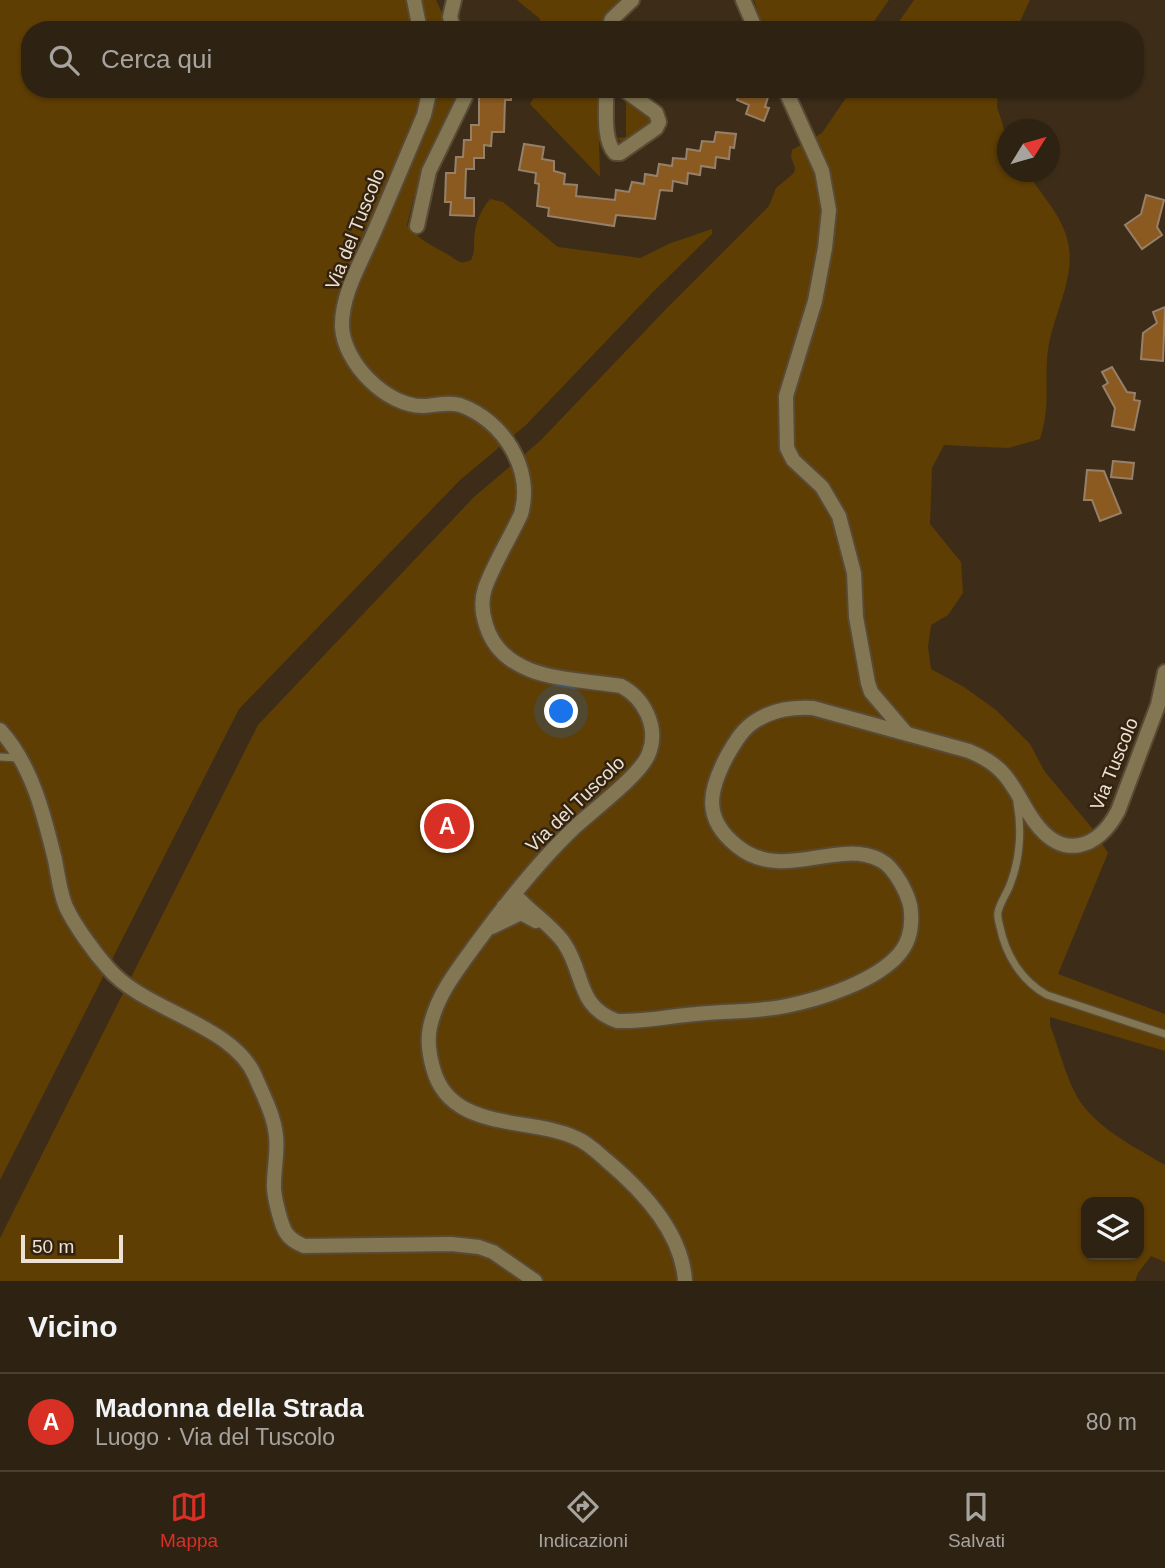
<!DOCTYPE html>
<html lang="it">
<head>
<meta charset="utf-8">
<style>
  :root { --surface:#2e2212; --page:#3a2f20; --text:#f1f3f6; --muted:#a7a49f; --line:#493f32; --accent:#d93025 }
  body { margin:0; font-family:Helvetica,sans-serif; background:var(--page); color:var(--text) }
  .controls { position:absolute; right:21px; bottom:21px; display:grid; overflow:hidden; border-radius:14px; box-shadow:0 2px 5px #0004 }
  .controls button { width:63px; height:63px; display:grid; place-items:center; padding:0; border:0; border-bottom:2px solid var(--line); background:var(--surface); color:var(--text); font:35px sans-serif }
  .compass { position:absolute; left:997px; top:119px; width:63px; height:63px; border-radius:50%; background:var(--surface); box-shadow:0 2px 5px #0004; rotate:53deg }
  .scale { position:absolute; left:21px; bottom:18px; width:102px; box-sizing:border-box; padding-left:7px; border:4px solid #ebe1d4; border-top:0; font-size:19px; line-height:24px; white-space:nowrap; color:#ebe1d4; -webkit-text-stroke:5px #33230e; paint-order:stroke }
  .you { position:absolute; left:562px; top:712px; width:24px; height:24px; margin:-18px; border:5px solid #fff; border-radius:50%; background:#1a73e8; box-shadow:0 0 0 10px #1a73e833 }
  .badge { display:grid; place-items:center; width:46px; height:46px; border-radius:50%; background:var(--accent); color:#fff; font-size:23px; font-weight:700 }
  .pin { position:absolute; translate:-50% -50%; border:4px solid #fff; box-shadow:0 2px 7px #0006 }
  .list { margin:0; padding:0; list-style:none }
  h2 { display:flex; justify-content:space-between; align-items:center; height:91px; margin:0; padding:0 28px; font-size:30px }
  h2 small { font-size:23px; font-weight:400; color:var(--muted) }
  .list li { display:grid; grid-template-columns:46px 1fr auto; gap:21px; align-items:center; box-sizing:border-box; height:98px; padding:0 28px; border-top:2px solid var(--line) }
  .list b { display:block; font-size:26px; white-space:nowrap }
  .list p { margin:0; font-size:23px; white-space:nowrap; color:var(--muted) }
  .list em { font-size:23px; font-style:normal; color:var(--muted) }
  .icon { flex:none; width:38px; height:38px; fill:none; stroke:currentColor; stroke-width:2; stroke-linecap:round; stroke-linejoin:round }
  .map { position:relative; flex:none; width:1165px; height:1281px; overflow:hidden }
  .search { position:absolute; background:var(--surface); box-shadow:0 2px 5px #0004; left:21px; right:21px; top:21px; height:77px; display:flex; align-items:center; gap:18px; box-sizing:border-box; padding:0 24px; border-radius:28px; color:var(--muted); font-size:26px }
  .sheet { height:189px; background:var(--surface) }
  nav { display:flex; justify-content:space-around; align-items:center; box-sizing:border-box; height:98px; border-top:2px solid var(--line); background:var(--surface); font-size:19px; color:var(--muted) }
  nav a { display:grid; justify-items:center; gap:4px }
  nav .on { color:var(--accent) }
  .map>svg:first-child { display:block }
  .green { fill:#5f3e04; fill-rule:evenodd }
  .building { fill:#8a5a21; stroke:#96806a; stroke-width:2 }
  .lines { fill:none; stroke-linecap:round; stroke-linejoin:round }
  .service-casing { stroke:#594a36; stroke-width:10 }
  .minor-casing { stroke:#594a36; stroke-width:18 }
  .tertiary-casing { stroke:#594a36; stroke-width:18 }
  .service { stroke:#837753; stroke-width:7 }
  .minor { stroke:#837753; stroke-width:14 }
  .tertiary { stroke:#837753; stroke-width:14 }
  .labels { text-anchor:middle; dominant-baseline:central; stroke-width:5; stroke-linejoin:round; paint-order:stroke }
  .street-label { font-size:19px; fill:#ebe1d4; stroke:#33230e }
</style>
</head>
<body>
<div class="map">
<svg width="1165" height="1281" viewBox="0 0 1165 1281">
  <rect width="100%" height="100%" fill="#3d2d18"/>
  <path class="green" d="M0,0H436L450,30H30V89H467L421,197L414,196L407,225C423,242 426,242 445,253C456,258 458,266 471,260C476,250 473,242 475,231C477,219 482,209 490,199L503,202L558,247L633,257L640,258L671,243L712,229V234L653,292L526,425L460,480L239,709L0,1180Z
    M508,0H627L604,30H541L540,19L517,0Z
    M754,0H889L868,30H764Z
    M914,0H1030L1016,30H893Z
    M539,89H601L603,101L598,108L600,177L530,104Z
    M852,89H998L997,107L1007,138V172H1027C1039,192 1059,212 1066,235C1080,278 1049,317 1047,360C1045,392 1050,407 1040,439L1008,448L944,445L932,468L930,524L961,562L963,593L948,615L931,625L928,647L931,669L964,687L996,710L1030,744L1045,772L1092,828L1108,853L1058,974L1165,1014V1051L1050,1017V1025C1058,1046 1064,1070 1074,1091C1091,1126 1133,1146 1165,1165V1262L1151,1256L1138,1273L1135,1281H0V1238L258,725L474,497L540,441L668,307L769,206L776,188L794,173L795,168L791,157L792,150L822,133ZM1086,1202H1139V1255H1086Z
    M619,95L652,114L654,121L625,141H620L617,138L626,137V99L618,98Z"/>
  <path class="building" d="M490,89H512L511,100H505L504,132H492L491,146L484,145V158H474V169H466L465,198H474V216L450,215L451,202H445L446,173H455L456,157H463L464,140H471V125H479V97H489Z
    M741,89H756L755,92L768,97L765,107L769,108L764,121L746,114L749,105L737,100Z
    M716,132L736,134L734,148L730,147L729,159L716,157L715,168L701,166L700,175L688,173L687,184L673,181L672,191L660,190L655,219L616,215L614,226L548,216L549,208L537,206L539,184L535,183L536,173L519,170L524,144L544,147L542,159L554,161V171L565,174L564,184L577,185L576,196L615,200L616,190L629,192L632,182L644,184L645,174L657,176L659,164L672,166L673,158L686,159L687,149L700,151L702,141L714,142Z
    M1146,195L1164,200L1157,227L1162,235L1142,249L1125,225L1141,214Z
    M1165,307L1163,361L1141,359L1143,333L1157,323L1153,312Z
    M1112,367L1127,392L1135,393L1134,400L1140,401L1134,430L1112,426L1115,408L1103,386L1108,383L1102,372Z
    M1113,461L1134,463L1132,479L1111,477Z
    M1087,470L1104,471L1121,513L1100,521L1092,500H1084Z"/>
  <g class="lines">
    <g class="service-casing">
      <path id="service" d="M0,757L20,758
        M1017,803C1022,828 1020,858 1011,882C1008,892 1000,902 998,912C997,916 999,923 1000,927C1006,956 1022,981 1047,995L1165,1034"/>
    </g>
    <g class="minor-casing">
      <path id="minor" d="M454,0L450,17L454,30
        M743,0L756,30
        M608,30L612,19L632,0
        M606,89C607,107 602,139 615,153H620L656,128L659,122L656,113L623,89
        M785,89L822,171L829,210L825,248L815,301L786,396L787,448L793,460L822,487L839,516L854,573L856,617L868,683L871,692L906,733
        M417,226L429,171L469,89"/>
    </g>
    <g class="tertiary-casing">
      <path id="tertiary" d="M414,0L420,30
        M430,89L424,115C407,155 390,196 372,237C360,264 341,296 342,327C344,363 386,406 423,406C436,406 447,401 460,405C503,420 534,469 521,514C510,538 494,563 485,588C481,600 482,613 486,625C503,682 574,678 621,686C644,698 659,727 649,753C642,774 593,810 575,827C538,862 506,903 476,944C457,970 437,995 430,1027C427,1041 429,1054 433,1068C450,1133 530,1116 576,1138C588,1143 597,1152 606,1160C642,1190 682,1232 685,1281
        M0,730C32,765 44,815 55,860C58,875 60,893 66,907C75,926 94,952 108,968C144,1011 233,1024 255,1076C263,1095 274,1115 276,1136C278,1151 274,1168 274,1184C273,1193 281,1227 287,1234C291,1240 297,1243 304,1246L451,1244L479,1247L493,1252L535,1281
        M504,906L520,900C533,914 553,927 564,943C585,974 576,1006 617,1021C644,1022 670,1016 696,1014C726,1011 757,1012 786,1006C821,999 877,981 900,953C909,942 912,927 911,913C911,898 895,867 880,860C837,838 782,883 737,846C702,818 709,790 727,756C735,742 743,728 757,720C775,709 793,707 813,708L969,751C981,756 992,762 1001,771C1016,786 1022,805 1034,821C1062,861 1098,849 1118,811L1158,705L1165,672
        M492,927L521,913L536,921"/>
    </g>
    <use href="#service" class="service"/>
    <use href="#minor" class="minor"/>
    <use href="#tertiary" class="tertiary"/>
  </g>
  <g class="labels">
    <g class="street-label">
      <text transform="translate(355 229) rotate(-68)">Via del Tuscolo</text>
      <text transform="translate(1114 764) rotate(-68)">Via Tuscolo</text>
      <text transform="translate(575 804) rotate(-44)">Via del Tuscolo</text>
    </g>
  </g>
</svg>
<div class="controls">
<button><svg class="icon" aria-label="layers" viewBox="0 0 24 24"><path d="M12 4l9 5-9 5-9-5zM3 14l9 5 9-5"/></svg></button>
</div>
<svg class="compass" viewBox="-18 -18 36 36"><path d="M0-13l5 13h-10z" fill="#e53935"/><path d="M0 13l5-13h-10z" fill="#a7a49f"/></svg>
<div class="scale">50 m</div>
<div class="you"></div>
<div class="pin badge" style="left:447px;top:826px">A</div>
<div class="search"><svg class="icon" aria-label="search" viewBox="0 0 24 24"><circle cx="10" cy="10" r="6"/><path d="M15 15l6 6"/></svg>Cerca qui</div>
</div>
<section class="sheet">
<h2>Vicino<small></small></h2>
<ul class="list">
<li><span class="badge">A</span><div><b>Madonna della Strada</b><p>Luogo · Via del Tuscolo</p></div><em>80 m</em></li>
</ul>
</section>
<nav>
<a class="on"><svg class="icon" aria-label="map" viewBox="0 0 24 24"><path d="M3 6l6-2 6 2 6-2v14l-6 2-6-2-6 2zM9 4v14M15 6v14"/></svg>Mappa</a>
<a><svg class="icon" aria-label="directions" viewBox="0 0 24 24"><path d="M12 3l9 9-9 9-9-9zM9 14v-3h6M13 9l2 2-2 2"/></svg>Indicazioni</a>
<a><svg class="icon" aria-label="saved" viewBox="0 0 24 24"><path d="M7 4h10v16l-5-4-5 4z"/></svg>Salvati</a>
</nav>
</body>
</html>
